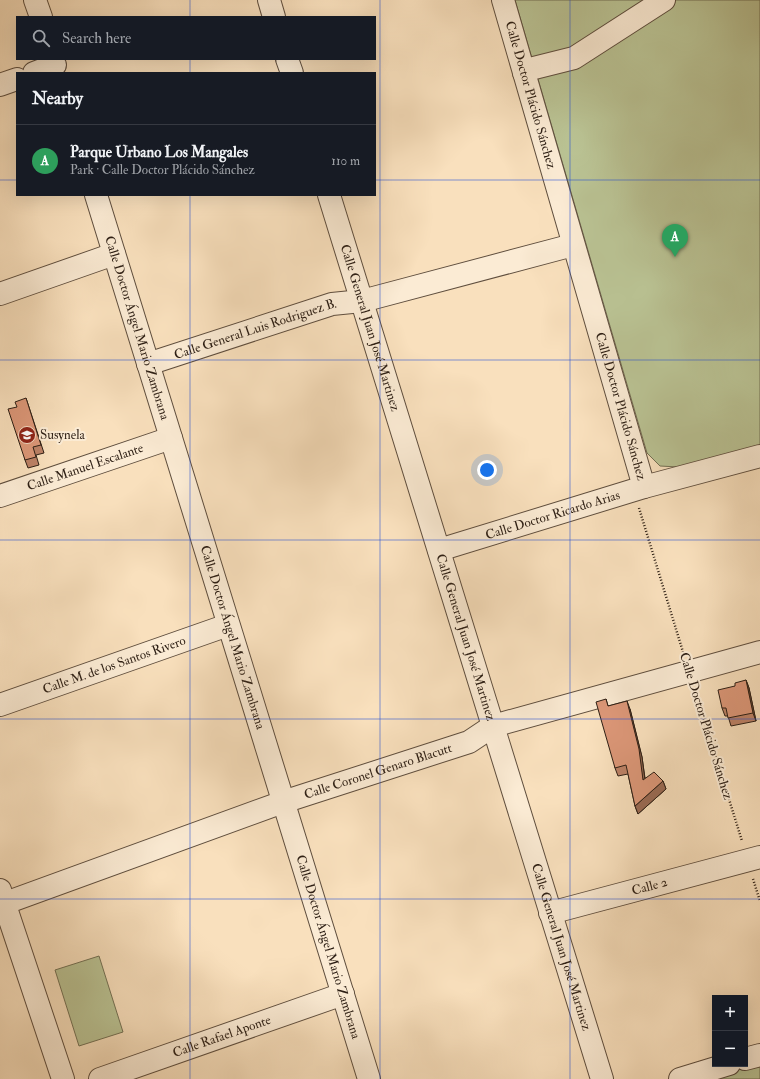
<!DOCTYPE html>
<html lang="en">
<head>
<meta charset="utf-8">
<style>
  :root { --surface:#171b24; --page:#242831; --text:#f1f3f6; --muted:#9ea1a6; --line:#363941; --accent:#ea580c }
  body { margin:0; font-family:"IM FELL Double Pica",serif; background:var(--page); color:var(--text) }
  .controls { position:absolute; right:12px; bottom:12px; display:grid; overflow:hidden; border-radius:0px; box-shadow:0 4px 16px #0002 }
  .controls button { width:36px; height:36px; display:grid; place-items:center; padding:0; border:0; border-bottom:1px solid var(--line); background:var(--surface); color:var(--text); font:20px sans-serif }
  .you { position:absolute; left:487px; top:470px; width:14px; height:14px; margin:-10px; border:3px solid #fff; border-radius:50%; background:#1a73e8; box-shadow:0 0 0 6px #1a73e833 }
  .badge { display:grid; place-items:center; width:26px; height:26px; border-radius:50%; background:var(--accent); color:#fff; font-size:13px; font-weight:700 }
  .pin { position:absolute; translate:-50% -33px; filter:drop-shadow(0 1px 2px #0008) }
  .pin::after { content:''; position:absolute; top:21px; width:14px; height:12px; background:inherit; clip-path:polygon(0 0,100% 0,50% 100%) }
  .list { margin:0; padding:0; list-style:none }
  h2 { display:flex; justify-content:space-between; align-items:center; height:52px; margin:0; padding:0 16px; font-size:17px }
  h2 small { font-size:13px; font-weight:400; color:var(--muted) }
  .list li { display:grid; grid-template-columns:26px 1fr auto; gap:12px; align-items:center; box-sizing:border-box; height:72px; padding:0 16px; border-top:1px solid var(--line) }
  .list b { display:block; font-size:15px; white-space:nowrap }
  .list p { margin:0; font-size:13px; white-space:nowrap; color:var(--muted) }
  .list em { font-size:13px; font-style:normal; color:var(--muted) }
  .icon { flex:none; width:22px; height:22px; fill:none; stroke:currentColor; stroke-width:2; stroke-linecap:round; stroke-linejoin:round }
  .map { position:relative; flex:none; width:760px; height:1079px; overflow:hidden }
  .search { position:absolute; background:var(--surface); box-shadow:0 4px 16px #0002; left:16px; top:16px; width:360px; height:44px; display:flex; align-items:center; gap:10px; box-sizing:border-box; padding:0 14px; border-radius:0px; color:var(--muted); font-size:15px }
  .panel { position:absolute; background:var(--surface); box-shadow:0 4px 16px #0002; left:16px; top:72px; width:360px; height:124px; border-radius:0px }
  .map>svg:first-child { display:block }
  .green { fill:#bac394; stroke:#737054 }
  .lines { fill:none; stroke-linecap:round; stroke-linejoin:round }
  .minor-casing { stroke:#5f4e3e; stroke-width:24 }
  .path { stroke:#2c1e14; stroke-width:2.5; stroke-dasharray:1 2; stroke-linecap:butt }
  .minor { stroke:#fbebd4; stroke-width:22 }
  .wall { fill:#bd8267; stroke:#2c1e14 }
  .shaded-wall { fill:#9a6a54; stroke:#2c1e14 }
  .building { fill:#dc9778; stroke:#2c1e14 }
  .grid { fill:none; stroke:#1d4ed8; stroke-width:1; stroke-opacity:0.55 }
  .labels { text-anchor:middle; dominant-baseline:central; stroke-width:4; stroke-linejoin:round; paint-order:stroke }
  .street-label { font-size:13px; fill:#2c1e14; stroke:#fbebd4 }
  .poi-label { font-size:13px; fill:#2c1e14; stroke:#fbebd4; text-anchor:start }
</style>
</head>
<body>
<div class="map">
<svg width="760" height="1079" viewBox="0 0 760 1079">
  <rect width="100%" height="100%" fill="#f9e0bd"/>
  <filter id="stains"><feTurbulence type="fractalNoise" baseFrequency=".005" numOctaves="4"/><feColorMatrix values="0 0 0 0 .2 0 0 0 0 .09 0 0 0 0 .02 0 0 0 .5 -.17"/></filter>
  <radialGradient id="worn" r=".72"><stop offset=".6" stop-color="#630" stop-opacity="0"/><stop offset="1" stop-color="#630" stop-opacity=".3"/></radialGradient>
  <path class="green" d="M515,0H760V445L678,467L660,466L647,453Z
    M99,956L123,1032L79,1046L55,970Z
    M760,1062V1079H707Z"/>
  <g class="lines">
    <g class="minor-casing">
      <g id="minor">
        <path d="M35,0L41,17"/>
        <path d="M269,0L274,17"/>
        <path id="s1" d="M503,0L644,487"/>
        <path d="M287,59L292,73"/>
        <path d="M34,73L55,65"/>
        <path d="M524,73L534,68L574,58L664,0"/>
        <path d="M0,85L17,79"/>
        <path id="s2" d="M96,195L369,1079"/>
        <path id="s3" d="M329,195L602,1079"/>
        <path d="M0,294L114,254"/>
        <path id="s4" d="M148,364L332,304L362,301L573,245"/>
        <path id="s5" d="M0,496L171,438"/>
        <path id="s6" d="M439,550L644,487L760,456"/>
        <path id="s7" d="M0,705L228,625"/>
        <path d="M0,890L63,1079"/>
        <path id="s8" d="M0,905L283,802L469,742L493,726L760,652"/>
        <path id="s9" d="M550,913L760,857"/>
        <path d="M745,1059L760,1055"/>
        <path id="s10" d="M100,1079L343,994"/>
        <path d="M680,1079L729,1064"/>
      </g>
    </g>
    <path class="path" d="M639,508L683,652
      M695,690L742,841
      M753,879L760,901"/>
    <use href="#minor" class="minor"/>
  </g>
  <path class="wall" d="M26,398L44,453L36,455L39,465L28,468L25,460L17,407Z
    M746,680L749,688L756,721L731,726L728,716H725L722,708L735,686Z
    M606,699L608,706L630,709L642,757L645,778L663,781L666,789L638,814L635,806L628,774L618,776L615,768Z"/>
  <path class="shaded-wall" d="M746,680L749,688L756,721L753,713Z
    M627,701L630,709L642,757L646,788L643,780Z
    M663,781L666,789L638,814L635,806Z"/>
  <path class="building" d="M26,398L41,445L33,447L36,457L25,460L8,409L17,407L15,402Z
    M746,680L753,713L728,718L726,708H722L718,690L735,686V683Z
    M606,699L608,706L627,701L639,749L643,780L654,772L663,781L635,806L626,765L615,768L596,702Z"/>
  <path class="grid" d="M190,0V17M380,0V1079M570,0V1079M190,59V73M0,180H17M375,180H760M190,195V1079M0,360H760M0,540H760M0,719H760M0,899H760"/>
  <defs>
    <g id="school-disc" transform="scale(0.9)"><circle r="9.5" fill="#8f2418" stroke="#fbebd4"/><path d="M0-5L7-2L0 1L-7-2ZM-4 1L0 2.5L4 1V4Q0 6-4 4Z" fill="#fff"/></g>
  </defs>
  <g fill-rule="evenodd">
    <use href="#school-disc" x="27" y="435"/>
  </g>
  <g class="labels">
    <g class="street-label">
      <text stroke="none"><textPath href="#s1" startOffset="99">Calle Doctor Plácido Sánchez</textPath></text>
      <text stroke="none"><textPath href="#s2" startOffset="139">Calle Doctor Ángel Mario Zambrana</textPath></text>
      <text stroke="none"><textPath href="#s3" startOffset="139">Calle General Juan José Martinez</textPath></text>
      <text stroke="none"><textPath href="#s4" startOffset="113">Calle General Luis Rodriguez B.</textPath></text>
      <text stroke="none"><textPath href="#s1" startOffset="423">Calle Doctor Plácido Sánchez</textPath></text>
      <text stroke="none"><textPath href="#s5" startOffset="90">Calle Manuel Escalante</textPath></text>
      <text stroke="none"><textPath href="#s6" startOffset="119">Calle Doctor Ricardo Arias</textPath></text>
      <text stroke="none"><textPath href="#s2" startOffset="463">Calle Doctor Ángel Mario Zambrana</textPath></text>
      <text stroke="none"><textPath href="#s3" startOffset="463">Calle General Juan José Martinez</textPath></text>
      <text stroke="none"><textPath href="#s7" startOffset="121">Calle M. de los Santos Rivero</textPath></text>
      <text transform="translate(706 726) rotate(73)">Calle Doctor Plácido Sánchez</text>
      <text stroke="none"><textPath href="#s8" startOffset="401">Calle Coronel Genaro Blacutt</textPath></text>
      <text stroke="none"><textPath href="#s9" startOffset="103">Calle 2</textPath></text>
      <text stroke="none"><textPath href="#s2" startOffset="787">Calle Doctor Ángel Mario Zambrana</textPath></text>
      <text stroke="none"><textPath href="#s3" startOffset="787">Calle General Juan José Martinez</textPath></text>
      <text stroke="none"><textPath href="#s10" startOffset="129">Calle Rafael Aponte</textPath></text>
    </g>
    <g class="poi-label">
      <text x="40" y="435">Susynela</text>
    </g>
  </g>
  <rect width="100%" height="100%" filter="url(#stains)"/>
  <rect width="100%" height="100%" fill="url(#worn)"/>
</svg>
<div class="controls">
<button>+</button>
<button>−</button>
</div>
<div class="you"></div>
<div class="pin badge" style="left:675px;top:257px;background:#2e9e5b">A</div>
<div class="search"><svg class="icon" aria-label="search" viewBox="0 0 24 24"><circle cx="10" cy="10" r="6"/><path d="M15 15l6 6"/></svg>Search here</div>
<section class="panel">
<h2>Nearby<small></small></h2>
<ul class="list">
<li><span class="badge" style="background:#2e9e5b">A</span><div><b>Parque Urbano Los Mangales</b><p>Park · Calle Doctor Plácido Sánchez</p></div><em>110 m</em></li>
</ul>
</section>
</div>
</body>
</html>
